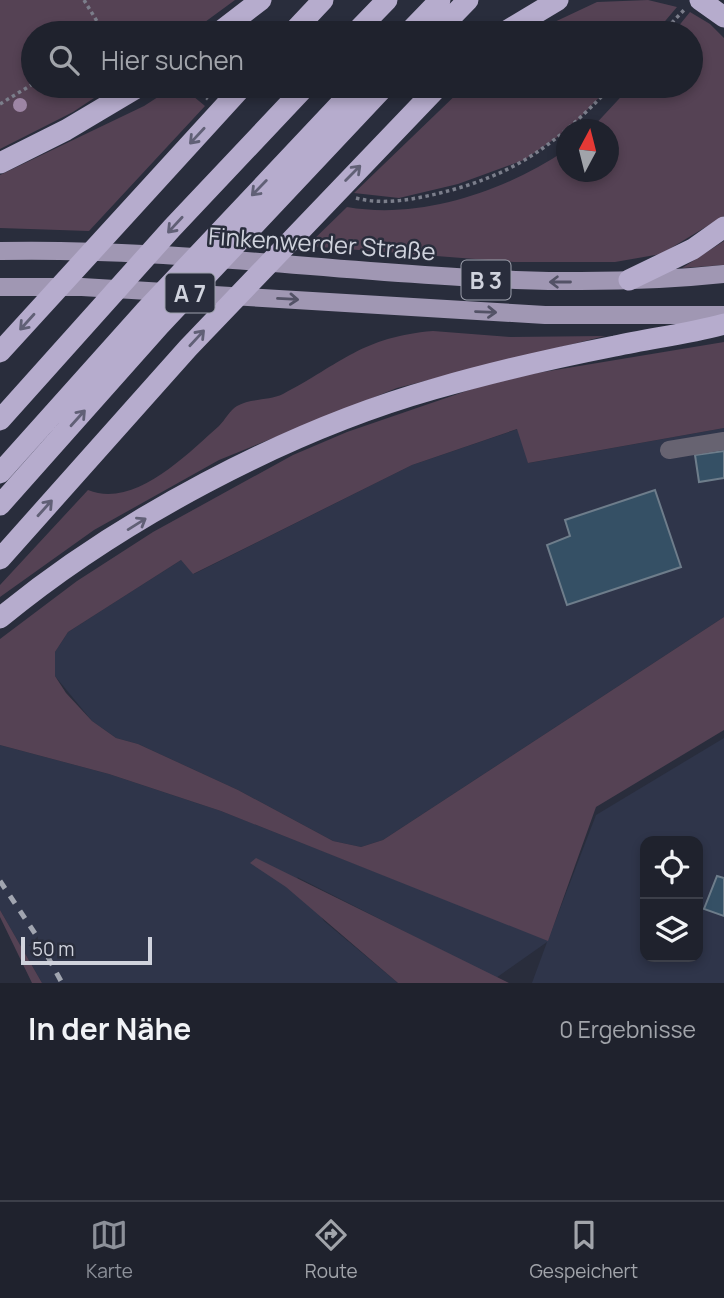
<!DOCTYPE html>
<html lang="de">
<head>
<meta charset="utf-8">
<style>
  :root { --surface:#1f222d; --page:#272a35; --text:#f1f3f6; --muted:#a1a4aa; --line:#3c3f49; --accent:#8c9099 }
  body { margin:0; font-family:Manrope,sans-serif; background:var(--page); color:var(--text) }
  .controls { position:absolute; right:21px; bottom:21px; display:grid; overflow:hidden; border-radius:14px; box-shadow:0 4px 10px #0003 }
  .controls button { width:63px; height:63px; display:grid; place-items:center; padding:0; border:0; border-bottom:2px solid var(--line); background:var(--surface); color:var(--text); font:35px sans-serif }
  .compass { position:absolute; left:556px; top:119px; width:63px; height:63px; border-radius:50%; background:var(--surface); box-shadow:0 4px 10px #0003; rotate:7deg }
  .scale { position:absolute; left:21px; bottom:18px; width:131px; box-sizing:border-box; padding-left:7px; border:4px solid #d0d3dd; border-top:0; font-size:19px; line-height:24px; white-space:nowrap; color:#d0d3dd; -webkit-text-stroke:5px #292d3c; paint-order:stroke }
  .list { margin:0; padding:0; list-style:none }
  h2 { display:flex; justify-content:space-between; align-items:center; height:91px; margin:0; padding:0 28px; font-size:30px }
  h2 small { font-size:23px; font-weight:400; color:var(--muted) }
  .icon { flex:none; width:38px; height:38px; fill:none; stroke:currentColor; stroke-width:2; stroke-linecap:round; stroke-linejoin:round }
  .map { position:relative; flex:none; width:724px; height:983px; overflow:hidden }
  .search { position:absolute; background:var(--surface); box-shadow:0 4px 10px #0003; left:21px; right:21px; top:21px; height:77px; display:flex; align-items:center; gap:18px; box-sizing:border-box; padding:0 24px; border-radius:38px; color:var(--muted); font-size:26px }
  .sheet { height:217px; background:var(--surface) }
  nav { display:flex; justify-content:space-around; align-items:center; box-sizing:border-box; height:98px; border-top:2px solid var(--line); background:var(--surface); font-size:19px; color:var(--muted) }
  nav a { display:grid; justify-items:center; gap:4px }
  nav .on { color:var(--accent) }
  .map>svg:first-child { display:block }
  .built { fill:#2f354a; fill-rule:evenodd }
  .green { fill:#554254 }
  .building { fill:#355065; stroke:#6e7d8b; stroke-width:2 }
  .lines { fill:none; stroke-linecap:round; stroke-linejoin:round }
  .path { stroke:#7b7e8b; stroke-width:3.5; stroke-dasharray:3.5 3.5; stroke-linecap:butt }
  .street { stroke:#676371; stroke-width:18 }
  .primary { stroke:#a097b3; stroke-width:18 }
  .highway { stroke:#b6accd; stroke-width:21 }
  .rail { stroke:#a1a5b0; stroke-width:5; stroke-dasharray:9 9; stroke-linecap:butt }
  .highway-bridge { stroke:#b6accd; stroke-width:21 }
  .tree { fill:#9d85a4 }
  .oneway { stroke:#616076 }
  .oneway2 { stroke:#535266 }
  .labels { text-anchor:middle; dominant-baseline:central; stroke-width:5; stroke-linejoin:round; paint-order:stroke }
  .shield { fill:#292d3c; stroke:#9ea1ad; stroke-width:2 }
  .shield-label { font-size:23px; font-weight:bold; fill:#d0d3dd }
  .street-label { font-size:24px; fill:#d0d3dd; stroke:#292d3c }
</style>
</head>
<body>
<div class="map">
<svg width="724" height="983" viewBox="0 0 724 983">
  <rect width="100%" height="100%" fill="#292d3c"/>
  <path class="built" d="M724,428V617L383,840L361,847L333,841L238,790L138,744L116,738L92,721L55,676V652L68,632L181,560L194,574L412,465L518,429L529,463Z
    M724,738V983H532L547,942L496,978L297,877L324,921L398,983H42L0,910V745L109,774L221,811L548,940L596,815ZM645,841H698V957H645Z"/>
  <path class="green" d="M0,0H235L190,33H33V86H112L73,112L0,149Z
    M648,0L677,7L655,33H531L597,2Z
    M690,12L710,24L724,38V216L661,254L615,262H514L307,246L347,207C421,220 505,191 566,150V172H608V130L591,129L631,86H691V33H673Z
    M175,86H181L205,106L89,231L0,228V175L144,106Z
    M465,86H610L569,129L524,160L458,184L399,198L354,193Z
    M724,241V265L682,268Z
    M433,331L510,337L605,336L397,388L219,460L94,530L0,597V585L88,490C135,509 187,454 219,426C225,420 230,410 237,406C250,398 269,401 283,394C342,363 362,337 433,331Z
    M724,342V428L528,463L517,429L412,465L193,574L181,560L68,632L55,652V676L66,693L92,721L116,738L138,744L238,790L333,841L361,847L383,840L724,617V730L596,807L548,941L221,811L109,774L0,745V639L77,581L153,532L293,455L347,432L478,387L531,374Z
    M256,858L509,983H398L286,887L250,863Z
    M0,910L42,983H32L0,917Z"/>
  <path class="building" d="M724,451V478L699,482L695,455Z
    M655,490L681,567L567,605L547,545L570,536L565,520Z
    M717,876L724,878V916L704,909Z"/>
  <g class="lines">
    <path class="path" d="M84,0L98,23L109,33
      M662,33L685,9
      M189,86L208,99
      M0,104L33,84
      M356,198C382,205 410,200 436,194C516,175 555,145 612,86"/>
    <path class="street" d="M669,450L724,441"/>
    <path class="primary" d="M0,251C242,246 482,300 724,274
      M0,287H82L545,315H724"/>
    <path class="highway" d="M700,0L724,17
      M218,33L261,0
      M292,33L323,0
      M355,33L387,0
      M408,33L440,0
      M436,33L468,0
      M503,33L558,0
      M0,163L66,130L140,86
      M629,280L693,249L724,227
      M0,618C119,520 286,431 434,389C493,372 554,358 615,346C651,338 688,334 724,324"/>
    <path class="rail" d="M0,881L36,935L62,983"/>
    <path class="highway-bridge" d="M0,352L243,86
      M0,420L172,228L306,86
      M0,473L145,311L357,86
      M0,505L160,325L385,86
      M0,559L188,348L436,89"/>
  </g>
  <circle class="tree" cx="20" cy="105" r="7"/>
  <defs><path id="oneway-shaft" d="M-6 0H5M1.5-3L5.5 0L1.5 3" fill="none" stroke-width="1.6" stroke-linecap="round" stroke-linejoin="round" transform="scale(1.75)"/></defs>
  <g class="oneway">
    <use href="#oneway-shaft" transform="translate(197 136) rotate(133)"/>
    <use href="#oneway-shaft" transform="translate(353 173) rotate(-45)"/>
    <use href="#oneway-shaft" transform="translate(259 188) rotate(134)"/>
    <use href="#oneway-shaft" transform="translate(175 225) rotate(133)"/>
    <use href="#oneway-shaft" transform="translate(27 322) rotate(132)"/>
    <use href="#oneway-shaft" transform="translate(197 338) rotate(-47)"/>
    <use href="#oneway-shaft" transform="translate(78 418) rotate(-48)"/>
    <use href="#oneway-shaft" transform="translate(45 508) rotate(-48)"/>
    <use href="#oneway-shaft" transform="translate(137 524) rotate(-32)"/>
  </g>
  <g class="oneway2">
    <use href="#oneway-shaft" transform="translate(560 282) rotate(180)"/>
    <use href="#oneway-shaft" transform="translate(288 299) rotate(3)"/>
    <use href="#oneway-shaft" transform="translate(486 312) rotate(2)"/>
  </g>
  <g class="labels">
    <g class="shield">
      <rect x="461.5" y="260.5" width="49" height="39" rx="5"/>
      <rect x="165.5" y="273.5" width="49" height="39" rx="5"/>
    </g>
    <g class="shield-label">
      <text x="486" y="280">B 3</text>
      <text x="190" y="293">A 7</text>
    </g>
    <g class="street-label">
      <text transform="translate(322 243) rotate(4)">Finkenwerder Straße</text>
    </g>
  </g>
</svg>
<div class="controls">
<button><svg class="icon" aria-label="locate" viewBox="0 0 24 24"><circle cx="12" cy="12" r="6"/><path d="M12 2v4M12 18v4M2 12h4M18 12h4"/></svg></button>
<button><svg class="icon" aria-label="layers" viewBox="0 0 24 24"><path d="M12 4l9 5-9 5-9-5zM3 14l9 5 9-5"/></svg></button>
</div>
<svg class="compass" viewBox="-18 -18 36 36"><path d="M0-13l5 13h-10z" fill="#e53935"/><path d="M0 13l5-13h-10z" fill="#a1a4aa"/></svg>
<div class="scale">50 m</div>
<div class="search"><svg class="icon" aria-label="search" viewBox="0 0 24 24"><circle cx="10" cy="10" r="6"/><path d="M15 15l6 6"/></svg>Hier suchen</div>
</div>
<section class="sheet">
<h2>In der Nähe<small>0 Ergebnisse</small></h2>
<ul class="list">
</ul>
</section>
<nav>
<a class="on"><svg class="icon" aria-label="map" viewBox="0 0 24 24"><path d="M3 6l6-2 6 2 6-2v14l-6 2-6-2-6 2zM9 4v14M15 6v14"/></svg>Karte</a>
<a><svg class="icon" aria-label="directions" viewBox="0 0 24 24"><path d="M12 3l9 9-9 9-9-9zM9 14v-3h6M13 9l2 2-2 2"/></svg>Route</a>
<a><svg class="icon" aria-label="saved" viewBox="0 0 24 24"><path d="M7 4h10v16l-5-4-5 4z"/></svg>Gespeichert</a>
</nav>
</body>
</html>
